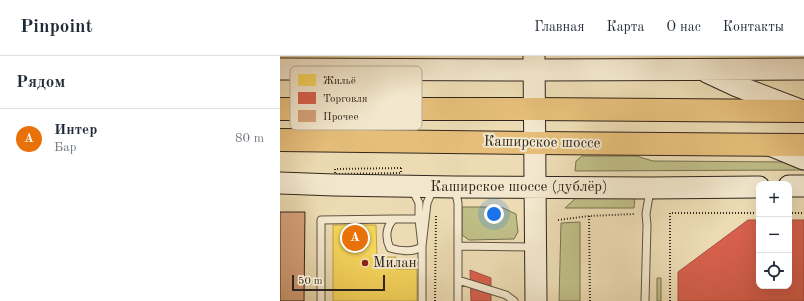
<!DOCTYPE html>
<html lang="ru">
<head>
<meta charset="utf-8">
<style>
  :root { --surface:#fff; --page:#f6f6f7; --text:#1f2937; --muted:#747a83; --line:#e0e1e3; --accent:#8f2418 }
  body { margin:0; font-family:"Old Standard TT",serif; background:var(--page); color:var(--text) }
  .controls { position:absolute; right:12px; bottom:12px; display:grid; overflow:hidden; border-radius:8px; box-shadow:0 4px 16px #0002 }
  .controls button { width:36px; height:36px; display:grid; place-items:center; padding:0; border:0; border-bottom:1px solid var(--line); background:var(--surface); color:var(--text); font:20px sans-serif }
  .scale { position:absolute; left:12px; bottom:10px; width:93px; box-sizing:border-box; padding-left:4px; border:2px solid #31261d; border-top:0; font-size:11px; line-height:14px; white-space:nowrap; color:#31261d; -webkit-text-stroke:3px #f3e8ce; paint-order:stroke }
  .you { position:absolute; left:214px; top:158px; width:14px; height:14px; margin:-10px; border:3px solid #fff; border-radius:50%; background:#1a73e8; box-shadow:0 0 0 6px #1a73e833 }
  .badge { display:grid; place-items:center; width:26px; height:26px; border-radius:50%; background:var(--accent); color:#fff; font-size:13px; font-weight:700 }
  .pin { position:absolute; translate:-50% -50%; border:2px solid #fff; box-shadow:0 1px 4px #0006 }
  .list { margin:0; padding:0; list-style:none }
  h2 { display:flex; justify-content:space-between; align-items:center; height:52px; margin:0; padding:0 16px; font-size:17px }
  h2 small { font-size:13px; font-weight:400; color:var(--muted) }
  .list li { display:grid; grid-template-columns:26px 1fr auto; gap:12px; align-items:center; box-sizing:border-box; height:60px; padding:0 16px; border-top:1px solid var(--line) }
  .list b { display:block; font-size:15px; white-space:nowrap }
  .list p { margin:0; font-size:13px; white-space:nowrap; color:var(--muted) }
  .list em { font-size:13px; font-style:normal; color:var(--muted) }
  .icon { flex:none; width:22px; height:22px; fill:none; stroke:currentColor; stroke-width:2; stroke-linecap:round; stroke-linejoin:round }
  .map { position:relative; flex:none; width:524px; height:245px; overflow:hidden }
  header { display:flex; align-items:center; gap:24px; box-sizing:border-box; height:56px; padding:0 20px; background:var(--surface); border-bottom:1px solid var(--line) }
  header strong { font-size:19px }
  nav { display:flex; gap:22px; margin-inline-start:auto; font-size:14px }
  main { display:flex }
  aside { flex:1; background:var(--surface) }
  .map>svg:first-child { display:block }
  .green { fill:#bfbe87; stroke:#787252 }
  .homes { fill:#f6d55c; stroke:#bba049 }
  .shops { fill:#d6604d; stroke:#a44f3f }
  .building { fill:#d6a17b; stroke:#31261d }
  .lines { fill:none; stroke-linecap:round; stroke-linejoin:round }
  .service-casing { stroke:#605342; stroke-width:9 }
  .secondary-casing { stroke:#31261d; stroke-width:23 }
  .primary-casing { stroke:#31261d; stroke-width:24 }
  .path { stroke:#31261d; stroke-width:2; stroke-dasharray:1 2; stroke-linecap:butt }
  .service { stroke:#f3e8ce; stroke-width:7 }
  .secondary { stroke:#f3e8ce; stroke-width:21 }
  .primary { stroke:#e6be7a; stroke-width:22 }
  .poi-dot { fill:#8f2418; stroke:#f3e8ce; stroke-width:1.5 }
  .labels { text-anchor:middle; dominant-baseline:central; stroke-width:4; stroke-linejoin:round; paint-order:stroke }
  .street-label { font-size:15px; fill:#31261d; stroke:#f3e8ce }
  .poi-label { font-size:15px; fill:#31261d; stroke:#f3e8ce; text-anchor:start }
  .key { fill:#f3e8ce; stroke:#b9ae99; stroke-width:1 }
  .key-label { font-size:11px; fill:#31261d }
</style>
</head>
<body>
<header>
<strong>Pinpoint</strong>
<nav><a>Главная</a><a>Карта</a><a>О нас</a><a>Контакты</a></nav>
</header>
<main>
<aside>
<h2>Рядом<small></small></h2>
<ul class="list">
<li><span class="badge" style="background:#e8710a">A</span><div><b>Интер</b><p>Бар</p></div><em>80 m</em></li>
</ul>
</aside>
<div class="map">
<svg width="524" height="245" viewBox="0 0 524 245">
  <rect width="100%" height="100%" fill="#ecdbb3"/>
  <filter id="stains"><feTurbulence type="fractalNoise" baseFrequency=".005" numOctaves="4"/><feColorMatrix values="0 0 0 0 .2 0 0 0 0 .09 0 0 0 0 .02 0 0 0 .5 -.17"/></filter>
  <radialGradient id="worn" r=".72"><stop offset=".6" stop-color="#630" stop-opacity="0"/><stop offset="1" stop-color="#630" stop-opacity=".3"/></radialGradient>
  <path class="green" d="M302,100H356L373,105L507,106L524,111V114L295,115L296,105Z
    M298,140H355L354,152H285Z
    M182,151H221L236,158L238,176L234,183L189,184L182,179Z
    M300,166V245H279L281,167Z
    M377,222H381V245H377Z"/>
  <path class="homes" d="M53,169H96L97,201H116V213H137V245H53Z"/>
  <path class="shops" d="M468,164H479V230H509V164H524V245H398V216Z
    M190,214L211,222V245H191Z"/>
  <path class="building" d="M0,156H25L24,245H0Z"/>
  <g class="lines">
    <g class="service-casing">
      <path id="service" d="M132,133L139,147V163L142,190V245
        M175,133L178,147V190
        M139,163H114C106,170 105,182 110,192C119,195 135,197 142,190L147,147L153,133
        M178,224L226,239L234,245
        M41,245V164L114,163
        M178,245V190L253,191
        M365,245L367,169L366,158L370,134"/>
    </g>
    <g class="secondary-casing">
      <path id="secondary" d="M254,1L256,245
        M0,13L254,14L524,13
        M427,16L457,30L520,54
        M490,89L524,103
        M0,127L54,129L174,131L370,132L479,131
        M509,130H524"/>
    </g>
    <g class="primary-casing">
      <path id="primary" d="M0,53H254L524,55
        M0,84L255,87L524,89"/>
    </g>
    <path class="path" d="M56,32H120
      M121,112V117L55,118V113Z
      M509,157H524
      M309,160L310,245
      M278,164L309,160L355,158
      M155,245L156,158
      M390,245V157H479"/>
    <use href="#service" class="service"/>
    <use href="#secondary" class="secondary"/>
    <use href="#primary" class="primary"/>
  </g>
  <circle class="poi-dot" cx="85" cy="207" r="4"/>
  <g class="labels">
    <g class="street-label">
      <text transform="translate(262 87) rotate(1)">Каширское шоссе</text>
      <text x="239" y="131">Каширское шоссе (дублёр)</text>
    </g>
    <g class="poi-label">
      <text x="93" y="207">Милан</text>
    </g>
  </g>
  <rect x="10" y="10" width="132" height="64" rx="6" class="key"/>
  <rect x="18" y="18" width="18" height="12" fill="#f6d55c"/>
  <rect x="18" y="36" width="18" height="12" fill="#d6604d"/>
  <rect x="18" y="54" width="18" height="12" fill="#d6a17b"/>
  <g class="key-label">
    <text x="43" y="28">Жильё</text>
    <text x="43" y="46">Торговля</text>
    <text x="43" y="64">Прочее</text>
  </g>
  <rect width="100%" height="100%" filter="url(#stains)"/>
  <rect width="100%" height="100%" fill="url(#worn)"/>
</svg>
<div class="controls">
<button>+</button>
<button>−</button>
<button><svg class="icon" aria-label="locate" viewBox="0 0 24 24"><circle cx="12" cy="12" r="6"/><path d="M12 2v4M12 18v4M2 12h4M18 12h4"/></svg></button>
</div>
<div class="scale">50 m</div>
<div class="you"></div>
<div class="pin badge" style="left:75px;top:182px;background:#e8710a">A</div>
</div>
</main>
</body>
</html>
